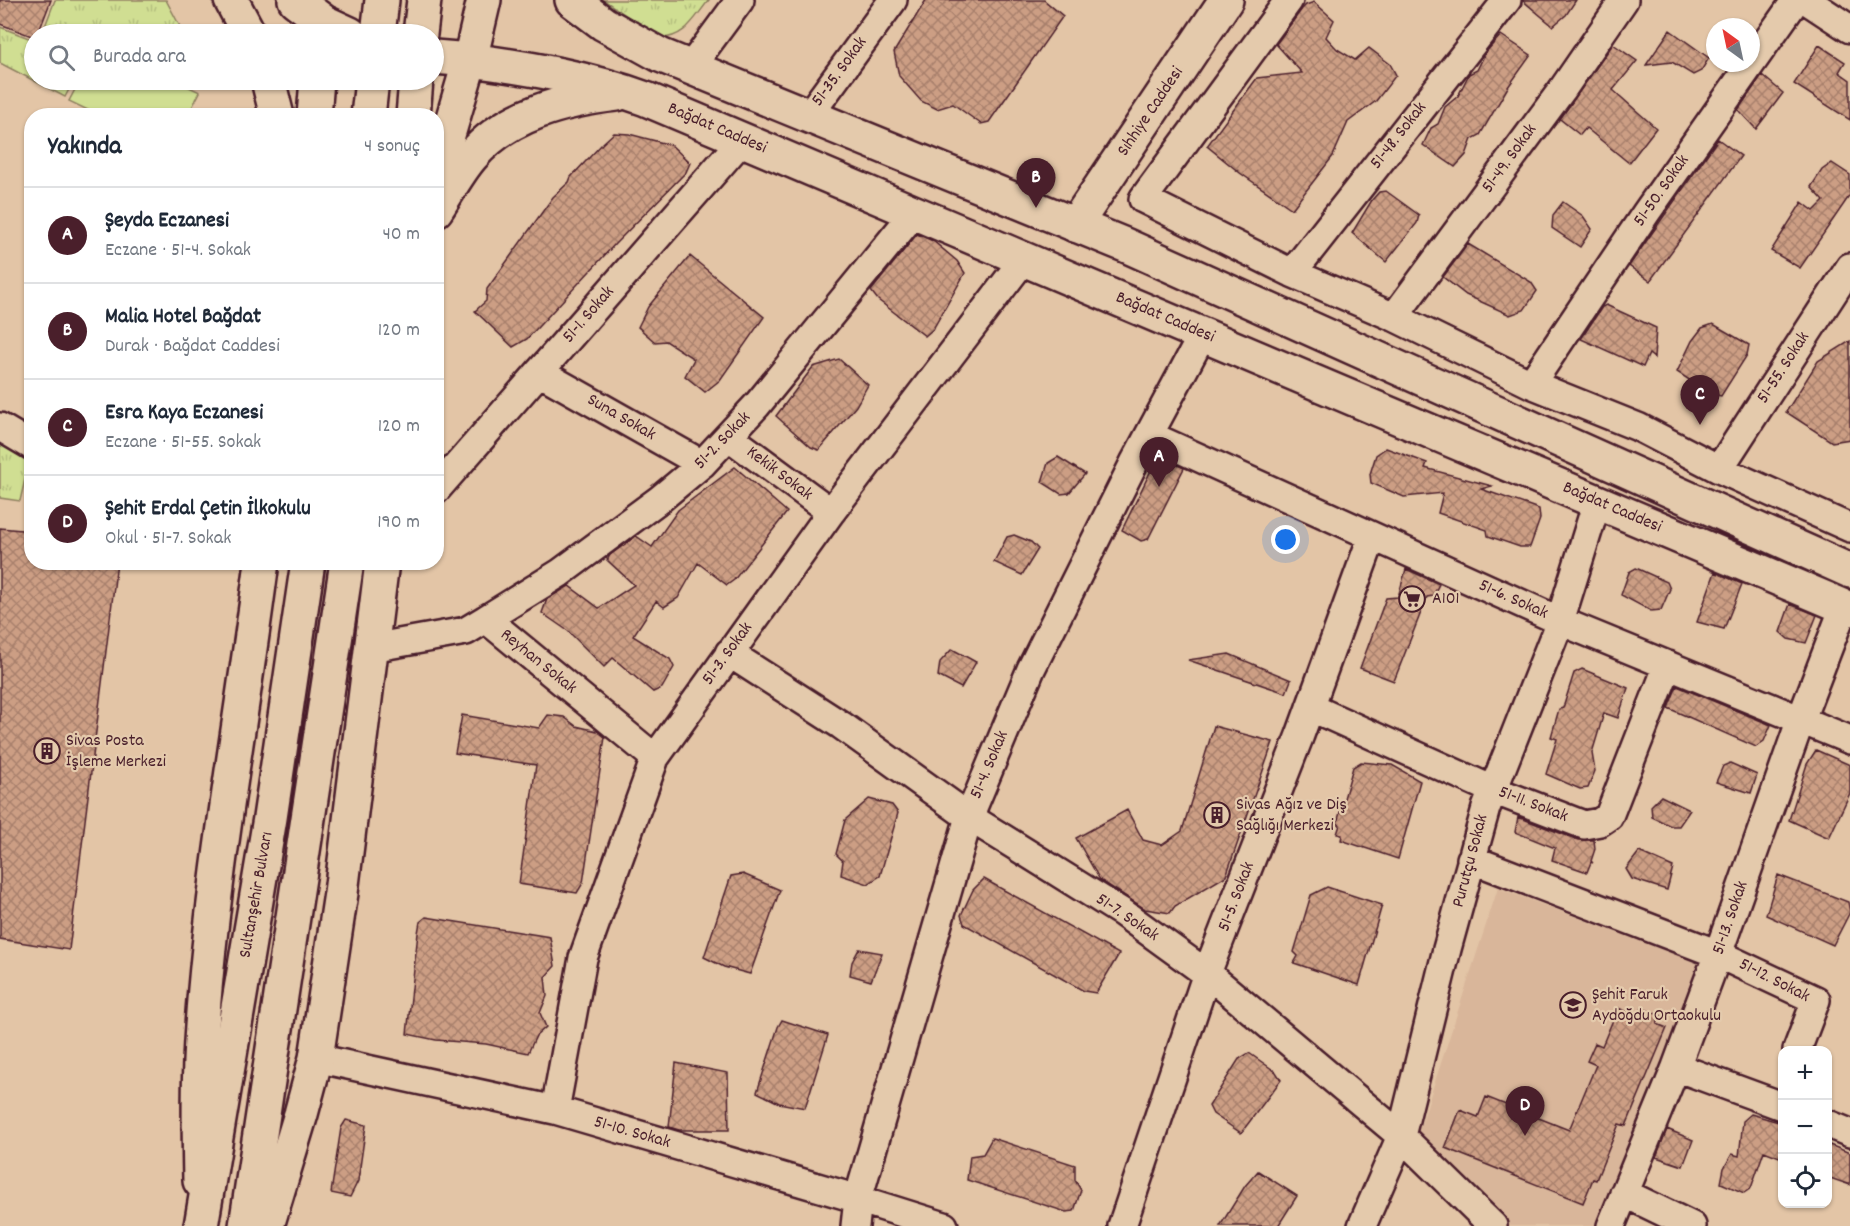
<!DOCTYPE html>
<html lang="tr">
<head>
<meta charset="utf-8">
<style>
  :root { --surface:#fff; --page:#f6f6f7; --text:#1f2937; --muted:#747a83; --line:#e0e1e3; --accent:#4a1f2b }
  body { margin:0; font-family:Dekko,sans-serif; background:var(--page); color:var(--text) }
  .controls { position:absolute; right:18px; bottom:18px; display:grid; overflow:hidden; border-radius:12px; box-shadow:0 2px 4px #0004 }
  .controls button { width:54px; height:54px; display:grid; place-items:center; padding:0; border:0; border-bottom:2px solid var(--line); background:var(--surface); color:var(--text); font:30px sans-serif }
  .compass { position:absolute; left:1706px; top:18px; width:54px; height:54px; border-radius:50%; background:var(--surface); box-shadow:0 2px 4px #0004; rotate:327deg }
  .you { position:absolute; left:1286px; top:540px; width:21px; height:21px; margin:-15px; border:4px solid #fff; border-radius:50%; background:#1a73e8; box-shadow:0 0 0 9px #1a73e833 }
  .badge { display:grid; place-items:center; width:39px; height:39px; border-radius:50%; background:var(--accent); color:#fff; font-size:20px; font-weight:700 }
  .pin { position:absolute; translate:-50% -50px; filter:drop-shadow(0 2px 3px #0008) }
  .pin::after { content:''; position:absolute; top:32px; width:21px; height:18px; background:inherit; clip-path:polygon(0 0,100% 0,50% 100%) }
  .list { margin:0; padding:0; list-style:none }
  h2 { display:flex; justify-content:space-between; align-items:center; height:78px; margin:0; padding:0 24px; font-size:26px }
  h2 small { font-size:20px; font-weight:400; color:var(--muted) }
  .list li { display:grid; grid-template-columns:39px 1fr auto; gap:18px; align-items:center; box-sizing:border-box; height:96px; padding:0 24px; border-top:2px solid var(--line) }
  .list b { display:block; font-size:22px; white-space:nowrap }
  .list p { margin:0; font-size:20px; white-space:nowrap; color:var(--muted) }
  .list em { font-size:20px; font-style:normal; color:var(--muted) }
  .icon { flex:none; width:33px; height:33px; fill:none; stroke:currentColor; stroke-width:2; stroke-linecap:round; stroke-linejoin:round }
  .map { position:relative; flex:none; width:1850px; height:1226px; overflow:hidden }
  .search { position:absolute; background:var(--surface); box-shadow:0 2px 4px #0004; left:24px; top:24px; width:420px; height:66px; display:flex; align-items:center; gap:15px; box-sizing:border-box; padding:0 21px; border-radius:33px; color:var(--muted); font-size:22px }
  .panel { position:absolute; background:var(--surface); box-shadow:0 2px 4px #0004; left:24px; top:108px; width:420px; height:462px; border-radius:24px }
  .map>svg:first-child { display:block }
  .built { fill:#d9b69a }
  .grass { fill:url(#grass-tufts); stroke:#8d7e5e; stroke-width:1.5 }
  .pitch { fill:#d0de92; stroke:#8d7e5e; stroke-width:1.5 }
  .building { fill:url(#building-cross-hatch); stroke:#4a1f2b; stroke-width:1.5 }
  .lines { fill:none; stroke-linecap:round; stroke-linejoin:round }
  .minor-casing { stroke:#4a1f2b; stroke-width:32 }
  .tertiary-casing { stroke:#4a1f2b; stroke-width:38 }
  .secondary-casing { stroke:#4a1f2b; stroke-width:38 }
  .primary-casing { stroke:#4a1f2b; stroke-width:38 }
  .trunk-casing { stroke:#4a1f2b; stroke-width:38 }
  .minor { stroke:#e4caac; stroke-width:27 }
  .tertiary { stroke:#e4caac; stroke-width:33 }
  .secondary { stroke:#e4caac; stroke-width:33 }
  .primary { stroke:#e4caac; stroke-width:33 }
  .trunk { stroke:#e4caac; stroke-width:33 }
  .labels { text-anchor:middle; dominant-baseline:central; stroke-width:4.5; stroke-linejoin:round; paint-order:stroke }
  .street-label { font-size:18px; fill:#4a1f2b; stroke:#e4caac }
  .poi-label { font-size:18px; fill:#4a1f2b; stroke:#e4caac; text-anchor:start }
</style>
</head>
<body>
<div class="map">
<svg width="1850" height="1226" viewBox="0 0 1850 1226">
  <defs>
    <pattern id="grass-tufts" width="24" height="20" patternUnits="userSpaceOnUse" patternTransform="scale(1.5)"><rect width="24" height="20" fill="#d0de92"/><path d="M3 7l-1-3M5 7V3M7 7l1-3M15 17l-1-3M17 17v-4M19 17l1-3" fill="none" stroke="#b4be7e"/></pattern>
    <pattern id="building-cross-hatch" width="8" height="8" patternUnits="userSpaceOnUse" patternTransform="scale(1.5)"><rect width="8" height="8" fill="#cc9e84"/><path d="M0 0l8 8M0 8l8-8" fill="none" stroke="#a8806c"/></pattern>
  </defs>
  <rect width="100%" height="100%" fill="#e3c5a6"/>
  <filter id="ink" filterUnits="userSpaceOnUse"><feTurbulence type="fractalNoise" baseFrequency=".0167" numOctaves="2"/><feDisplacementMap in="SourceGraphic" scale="12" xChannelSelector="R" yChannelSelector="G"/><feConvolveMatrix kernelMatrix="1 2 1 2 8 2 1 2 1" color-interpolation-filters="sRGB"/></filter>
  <g filter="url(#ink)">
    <path class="built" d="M1498,888L1701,964L1598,1226H1507L1417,1137Z"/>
    <path class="grass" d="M55,0H166L184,34H42Z
      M604,0H709C694,18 685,39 659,38Z
      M0,27L34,40V80H74L65,97L0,63Z
      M0,440L30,458L20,501L0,498Z"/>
    <path class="pitch" d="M80,80H174L200,92L188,115H98L69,101Z"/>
    <path class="building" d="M0,0H51L38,34H34V37L0,24Z
      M926,0H1044L1063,16L989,122L981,124L953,104L937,109L921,101L899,76L894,52Z
      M1522,0H1576L1566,15L1553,26Z
      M1314,2L1334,20L1326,37L1337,49L1355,60L1369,48L1390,64L1396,75L1376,101L1348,122L1333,156L1292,209L1240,173L1207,146L1257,78L1302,73L1276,44L1302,9L1306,5Z
      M1670,30L1709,58L1701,71L1693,75L1672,62L1646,65Z
      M1501,35L1531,55L1508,87L1480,135L1472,139L1466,155L1455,167L1423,145L1431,128L1438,124L1445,107L1458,96L1469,74L1477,70L1486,52Z
      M1613,44L1637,61L1613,90L1656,128L1629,163L1586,128L1580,135L1560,119Z
      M1819,45L1845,62L1839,72L1850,80V120L1794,84Z
      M1762,75L1783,93L1756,129L1738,110Z
      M614,133L629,134L671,145L690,163L686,172L615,244L527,339L513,347L475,311L486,301L487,289L553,197L569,182L571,177L603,143Z
      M1718,139L1741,156L1650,281L1629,266Z
      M1832,163L1850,175V195L1800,268L1771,251L1802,202L1814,211L1824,201L1811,187L1822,170Z
      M1386,191L1419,215L1417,223L1386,262L1352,233L1372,200L1379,192Z
      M1563,202L1583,216L1592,229L1580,247L1552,228L1553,215Z
      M917,234L933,241L957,261L965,273L933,329L925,336L878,300L871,291Z
      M1468,244L1531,282L1537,291L1524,310L1510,315L1466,295L1443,277Z
      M690,256L764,317L720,380L705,392L685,376L694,359L666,341L655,342L638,327L648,307Z
      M1606,305L1656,328L1654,358L1649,354L1643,367L1581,339L1602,307Z
      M1713,324L1749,345L1747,355L1721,396L1711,394L1677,372L1692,341L1702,328Z
      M1850,341V439L1832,442L1786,412L1818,361Z
      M839,359L868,385L856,406L819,450L811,447L776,416L813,367Z
      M1386,448L1427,463L1425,468L1492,486L1481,489L1539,509L1540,519L1530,547H1520L1488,536L1487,530L1438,513L1443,493L1404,497L1371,483L1370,474L1376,455Z
      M1058,457L1085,474L1069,493L1061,494L1042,482L1048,463Z
      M1160,457L1184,468L1148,539L1141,541L1122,530L1156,460Z
      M735,467L787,512L734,580L727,585L698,563L678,598L664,607L656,601L633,636L670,659L674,667L662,688L653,692L613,658L604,667L568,631L542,613L547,599L569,586L599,608L634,585L607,560L610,555L636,536L652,547L678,510Z
      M0,528L32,531V562H117L69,950L0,939Z
      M1014,535L1031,542L1038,549L1022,575L994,562L1007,537Z
      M1636,568L1667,582L1670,589L1661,610L1651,611L1621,595L1629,572Z
      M1406,569L1439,584L1433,596L1427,597L1394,681L1360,668L1386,598L1398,597Z
      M1715,572L1742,584L1724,629L1697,622Z
      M1790,604L1817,615L1806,643L1788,639L1780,632Z
      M952,649L976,662L961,688L938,676L940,662Z
      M1229,654L1291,680L1286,693L1188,660Z
      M1582,669L1628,688L1618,718L1604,713L1592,753L1595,771L1588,788L1580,789L1546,774L1557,739L1551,737L1559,709L1563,708L1574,673Z
      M1677,686L1771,725L1764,741L1756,747L1668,708Z
      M462,715L539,728L548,715L564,717L576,726L597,731L605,737L583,883L577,893L519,884L536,765L455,753Z
      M1214,726L1273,742L1226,876L1175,906L1170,913L1145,909L1100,880L1076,838L1127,810L1143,840L1162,845L1182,831Z
      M1816,750L1850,765V793L1829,838L1789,820L1807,764Z
      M1361,762L1392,765L1420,781L1398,859L1341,840L1342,835L1337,834L1340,825L1337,823L1353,767Z
      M1730,763L1757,775L1751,793L1716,782L1723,766Z
      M1661,796L1690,810L1679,826H1671L1652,817L1651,806Z
      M869,799L892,805L898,813L880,876L868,884L841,875L843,861L836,854L845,820Z
      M1518,817L1578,840H1594L1595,849L1591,861L1593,863L1591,862L1587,872L1552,860L1555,848L1515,832Z
      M1639,852L1673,867L1667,890L1632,879L1626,869Z
      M743,874L780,890L750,974L724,967L704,957L731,876Z
      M1778,875L1848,902L1850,912L1833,945L1766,915Z
      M984,879L1119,954L1096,993L1084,991L964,924L961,915L973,890Z
      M1327,887L1382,905L1359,985L1294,963L1298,956L1294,952L1311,895Z
      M426,917L550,937L555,966L545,977L547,996L540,1013L546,1027L536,1036L528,1053L486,1044L436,1040L407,1034L418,933L420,922Z
      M859,949L882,953L871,981L850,975L852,962Z
      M1618,1008L1639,1017L1642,1008L1661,1016L1657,1024L1667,1028L1626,1126L1619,1124L1596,1180L1593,1179L1583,1203L1445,1148L1460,1110L1478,1117L1486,1097L1569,1130L1596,1065L1587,1061L1595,1043L1602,1046Z
      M782,1020L828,1035L805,1108L779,1103L757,1092L778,1027Z
      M1249,1053L1276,1072L1281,1080L1241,1133L1213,1114L1209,1106L1239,1059Z
      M676,1063L728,1073L729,1130H679L669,1127Z
      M1751,1114L1782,1123V1158L1764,1151L1751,1188L1744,1193L1721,1183L1724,1168L1732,1154L1739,1156L1743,1121Z
      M346,1120L366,1125L358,1181L350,1197L331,1193L341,1128Z
      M1667,1129L1693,1140L1683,1166L1656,1157Z
      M992,1138L1075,1165V1180L1081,1190L1074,1211L1066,1212L967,1180L970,1156L983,1154Z
      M1827,1144L1850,1153V1185L1827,1177Z
      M1258,1171L1297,1196L1278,1226H1220L1245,1186Z"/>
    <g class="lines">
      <g class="minor-casing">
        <path id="minor" d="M1289,0L1143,199L1292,273L1394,317L1531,384L1638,427L1719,469L1850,528
          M1806,0L1850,29
          M690,68L740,0
          M809,115L893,0
          M1292,273L1507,0
          M1394,317L1562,90L1624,0
          M539,372L702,464
          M1531,384L1646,213L1796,0
          M0,427L32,446
          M1149,435L1560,621L1850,740
          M728,436L831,512
          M1719,469L1850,267
          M436,490L742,140
          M486,619L560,573L660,499L702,464L757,405L914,213
          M371,648L466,631L486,619L655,758
          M729,653L841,725L969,817L1123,913L1214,979L1401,1136L1493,1226
          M1310,707L1493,790L1584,825L1600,822L1609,816L1668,665
          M1471,859L1718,954L1816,1000L1797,1050
          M316,1058L555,1110L858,1199L944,1226
          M1676,1067L1782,1106
          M555,1110L583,958L655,758L831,512L1024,259
          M1828,1124L1850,1133
          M1624,1193L1692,1226
          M855,1226L858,1199L969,817L1031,669L1135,461L1203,334
          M1122,1226L1207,973L1300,735L1372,537
          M1362,1226L1401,1136L1447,949L1486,808L1560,621L1597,502
          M1611,1226L1676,1067L1718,954L1801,719L1844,607"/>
      </g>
      <g class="tertiary-casing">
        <path id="tertiary" d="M1075,225L1226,0"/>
      </g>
      <g class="secondary-casing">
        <path id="secondary" d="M231,0L249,34
          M572,0L604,24L660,55L1125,245L1850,571
          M268,80L277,116
          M314,116L317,80
          M436,183L443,152L470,60C530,68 589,78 646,99L1850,609
          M436,210C448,192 458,172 472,156C507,114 565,100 617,94
          M200,1181C199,1129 198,1078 202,1026C213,871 242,717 262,562
          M267,1226L301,1114L316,1058L341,893L382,562"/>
      </g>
      <g class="primary-casing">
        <path id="primary" d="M295,0L324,22L350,34
          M434,57L470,60L484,0"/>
      </g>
      <g class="trunk-casing">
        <path id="trunk" d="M378,34L382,0
          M420,34L424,0
          M368,116L372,80
          M413,116L416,80
          M201,1226L270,818L308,562
          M246,1226L347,562"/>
      </g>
      <use href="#minor" class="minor"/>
      <use href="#tertiary" class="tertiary"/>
      <use href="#secondary" class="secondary"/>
      <use href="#primary" class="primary"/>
      <use href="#trunk" class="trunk"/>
    </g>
  </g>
  <defs>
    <g id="supermarket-ring" transform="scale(1.35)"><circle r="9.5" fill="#e4caac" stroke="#4a1f2b" stroke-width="1.5"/><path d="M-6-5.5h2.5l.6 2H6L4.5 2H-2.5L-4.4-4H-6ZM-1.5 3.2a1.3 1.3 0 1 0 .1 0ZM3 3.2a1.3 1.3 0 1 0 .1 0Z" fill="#4a1f2b"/></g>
    <g id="building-ring" transform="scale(1.35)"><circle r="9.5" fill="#e4caac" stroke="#4a1f2b" stroke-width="1.5"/><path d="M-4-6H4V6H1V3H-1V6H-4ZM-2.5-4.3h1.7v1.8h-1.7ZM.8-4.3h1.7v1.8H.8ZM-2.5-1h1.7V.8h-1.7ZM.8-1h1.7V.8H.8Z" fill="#4a1f2b"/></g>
    <g id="school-ring" transform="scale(1.35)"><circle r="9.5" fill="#e4caac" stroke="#4a1f2b" stroke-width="1.5"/><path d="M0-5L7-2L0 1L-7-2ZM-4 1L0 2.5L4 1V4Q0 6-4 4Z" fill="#4a1f2b"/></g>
  </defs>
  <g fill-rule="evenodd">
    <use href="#supermarket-ring" x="1412" y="599"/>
    <use href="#building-ring" x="47" y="751"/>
    <use href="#building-ring" x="1217" y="815"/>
    <use href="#school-ring" x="1573" y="1005"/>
  </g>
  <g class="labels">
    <g class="street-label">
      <text transform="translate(840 72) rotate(-54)">51-35. Sokak</text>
      <text transform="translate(1151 112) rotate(-56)">Sıhhiye Caddesi</text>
      <text transform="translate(717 129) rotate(23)">Bağdat Caddesi</text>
      <text transform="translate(1399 136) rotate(-52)">51-48. Sokak</text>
      <text transform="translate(1510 159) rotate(-54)">51-49. Sokak</text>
      <text transform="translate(1662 191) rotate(-55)">51-50. Sokak</text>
      <text transform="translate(589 315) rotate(-49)">51-1. Sokak</text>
      <text transform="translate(1165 318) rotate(23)">Bağdat Caddesi</text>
      <text transform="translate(1784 368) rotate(-57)">51-55. Sokak</text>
      <text transform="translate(621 418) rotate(30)">Suna Sokak</text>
      <text transform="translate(723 441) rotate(-46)">51-2. Sokak</text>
      <text transform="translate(779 474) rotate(37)">Kekik Sokak</text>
      <text transform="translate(1612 508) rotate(23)">Bağdat Caddesi</text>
      <text transform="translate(1513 600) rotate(24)">51-6. Sokak</text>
      <text transform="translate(728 654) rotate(-54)">51-3. Sokak</text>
      <text transform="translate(538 662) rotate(39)">Reyhan Sokak</text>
      <text transform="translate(990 765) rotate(-67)">51-4. Sokak</text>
      <text transform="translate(1533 805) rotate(21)">51-11. Sokak</text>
      <text transform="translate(1471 861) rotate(-75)">Purutçu Sokak</text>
      <text transform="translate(257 895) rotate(-80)">Sultanşehir Bulvarı</text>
      <text transform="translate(1237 897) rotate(-69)">51-5. Sokak</text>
      <text transform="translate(1127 918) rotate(34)">51-7. Sokak</text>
      <text transform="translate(1731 918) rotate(-71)">51-13. Sokak</text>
      <text transform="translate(1774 981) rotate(27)">51-12. Sokak</text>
      <text transform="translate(632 1133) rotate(16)">51-10. Sokak</text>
    </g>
    <g class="poi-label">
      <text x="1432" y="599">A101</text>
      <text x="66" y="741">Sivas Posta<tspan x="66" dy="21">İşleme Merkezi</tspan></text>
      <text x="1236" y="805">Sivas Ağız ve Diş<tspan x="1236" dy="21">Sağlığı Merkezi</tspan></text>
      <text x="1592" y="995">Şehit Faruk<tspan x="1592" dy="21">Aydoğdu Ortaokulu</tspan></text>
    </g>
  </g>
</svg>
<div class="controls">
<button>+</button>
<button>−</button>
<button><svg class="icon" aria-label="locate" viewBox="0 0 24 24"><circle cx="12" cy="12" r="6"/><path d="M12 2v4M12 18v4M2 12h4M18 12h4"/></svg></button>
</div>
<svg class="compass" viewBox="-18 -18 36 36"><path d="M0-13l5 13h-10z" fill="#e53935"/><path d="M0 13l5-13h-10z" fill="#747a83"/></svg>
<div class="you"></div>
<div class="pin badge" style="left:1159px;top:487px">A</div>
<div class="pin badge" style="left:1036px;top:208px">B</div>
<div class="pin badge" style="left:1700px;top:425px">C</div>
<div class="pin badge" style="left:1525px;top:1136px">D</div>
<div class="search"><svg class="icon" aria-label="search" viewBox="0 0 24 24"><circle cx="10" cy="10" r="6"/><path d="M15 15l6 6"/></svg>Burada ara</div>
<section class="panel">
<h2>Yakında<small>4 sonuç</small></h2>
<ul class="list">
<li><span class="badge">A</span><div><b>Şeyda Eczanesi</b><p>Eczane · 51-4. Sokak</p></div><em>40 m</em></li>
<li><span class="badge">B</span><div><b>Malia Hotel Bağdat</b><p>Durak · Bağdat Caddesi</p></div><em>120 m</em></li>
<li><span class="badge">C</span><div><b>Esra Kaya Eczanesi</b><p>Eczane · 51-55. Sokak</p></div><em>120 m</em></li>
<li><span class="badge">D</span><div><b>Şehit Erdal Çetin İlkokulu</b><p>Okul · 51-7. Sokak</p></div><em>190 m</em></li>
</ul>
</section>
</div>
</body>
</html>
